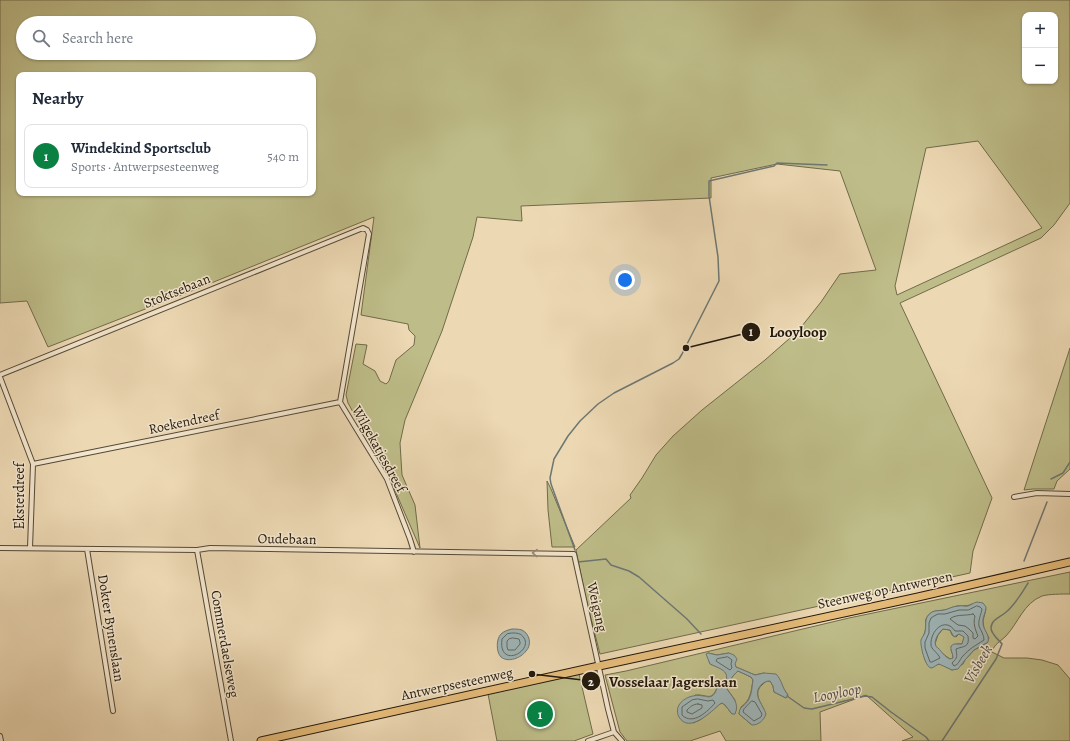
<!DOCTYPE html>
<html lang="en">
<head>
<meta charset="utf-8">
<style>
  :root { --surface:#fff; --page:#f6f6f7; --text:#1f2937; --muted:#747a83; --line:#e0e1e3; --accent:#0b8043 }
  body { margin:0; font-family:Alegreya,serif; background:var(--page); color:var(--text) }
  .controls { position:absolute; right:12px; top:12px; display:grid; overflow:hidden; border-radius:8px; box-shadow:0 1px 3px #0004 }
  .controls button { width:36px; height:36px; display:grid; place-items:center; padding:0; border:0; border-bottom:1px solid var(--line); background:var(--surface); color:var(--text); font:20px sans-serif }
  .you { position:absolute; left:625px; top:280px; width:14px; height:14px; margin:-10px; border:3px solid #fff; border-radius:50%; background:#1a73e8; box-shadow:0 0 0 6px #1a73e833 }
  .badge { display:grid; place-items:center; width:26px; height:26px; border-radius:50%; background:var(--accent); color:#fff; font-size:13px; font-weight:700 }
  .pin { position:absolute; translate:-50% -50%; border:2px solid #fff; box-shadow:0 1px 4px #0006 }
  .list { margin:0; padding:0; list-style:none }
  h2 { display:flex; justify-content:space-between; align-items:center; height:52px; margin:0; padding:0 16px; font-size:17px }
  h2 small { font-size:13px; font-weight:400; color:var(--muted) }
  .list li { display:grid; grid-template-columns:26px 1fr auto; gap:12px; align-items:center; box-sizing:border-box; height:64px; margin:0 8px 8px; padding:0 8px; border:1px solid var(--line); border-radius:8px }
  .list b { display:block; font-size:15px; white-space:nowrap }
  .list p { margin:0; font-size:13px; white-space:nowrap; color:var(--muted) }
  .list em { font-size:13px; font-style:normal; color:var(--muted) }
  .icon { flex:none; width:22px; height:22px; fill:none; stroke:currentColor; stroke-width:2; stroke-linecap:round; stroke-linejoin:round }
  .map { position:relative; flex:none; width:1070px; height:741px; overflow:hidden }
  .search { position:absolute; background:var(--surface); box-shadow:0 1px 3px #0004; left:16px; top:16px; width:300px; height:44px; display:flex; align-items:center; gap:10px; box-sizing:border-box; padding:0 14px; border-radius:22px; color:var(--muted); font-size:15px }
  .panel { position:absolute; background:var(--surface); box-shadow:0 1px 3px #0004; left:16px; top:72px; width:300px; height:124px; border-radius:8px }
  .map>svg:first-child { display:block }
  .green { fill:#bebd89; stroke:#706b4a; fill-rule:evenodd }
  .water { fill:#9fb6b8; stroke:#6d7773; fill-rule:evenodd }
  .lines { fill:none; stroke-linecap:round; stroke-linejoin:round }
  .shore { stroke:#616862; stroke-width:1 }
  .stream { stroke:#6d7773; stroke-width:1.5 }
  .minor-casing { stroke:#554936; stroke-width:6 }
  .primary-casing { stroke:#23190c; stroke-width:9 }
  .minor { stroke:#f3e6ce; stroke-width:4 }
  .primary { stroke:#e6bc7a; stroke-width:7 }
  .oneway { stroke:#958a77 }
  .labels { text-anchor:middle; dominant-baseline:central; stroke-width:3; stroke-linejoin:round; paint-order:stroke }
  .street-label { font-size:14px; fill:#23190c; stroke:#f3e6ce }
  .water-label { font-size:15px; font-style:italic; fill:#4e5048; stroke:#f3e6ce }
  .leader { fill:none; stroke:#23190c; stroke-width:1.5 }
  .callout-dot { fill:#23190c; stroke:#f3e6ce; stroke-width:1.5 }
  .mark-label { font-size:12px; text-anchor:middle; font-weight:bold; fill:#fff }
  .callout-label { font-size:15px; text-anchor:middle; font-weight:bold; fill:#23190c; stroke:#f3e6ce; stroke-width:3; stroke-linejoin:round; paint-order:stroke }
</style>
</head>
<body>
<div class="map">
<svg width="1070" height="741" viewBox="0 0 1070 741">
  <rect width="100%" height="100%" fill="#ecd8b3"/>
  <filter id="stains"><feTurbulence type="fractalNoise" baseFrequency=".005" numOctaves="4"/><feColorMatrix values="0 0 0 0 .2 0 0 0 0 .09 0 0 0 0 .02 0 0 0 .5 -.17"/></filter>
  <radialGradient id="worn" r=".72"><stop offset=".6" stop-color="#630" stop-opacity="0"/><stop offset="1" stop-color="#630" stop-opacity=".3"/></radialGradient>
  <path class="green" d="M0,0H1070V203L1054,225L1041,238L900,303L992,498L973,551L970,573L600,654L585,595L576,550L631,498L630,495L642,478L656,455L673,436L702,410L765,360L798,331L821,302L840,274L876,270L840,171L777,164L711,178V198L521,206L522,221L477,217L473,237L442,331L405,420L400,443L402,475L415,505L420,548L390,479L348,403L346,395L356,344L367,345L363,364L375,371L380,381L386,384L389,381L396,360L414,345L415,336L409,330L408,324L361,315L374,217L199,288L48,347L27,301L0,303ZM1025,15H1055V81H1025ZM23,23H309V53H23ZM19,75H313V193H19ZM978,141L1042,228L897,295L895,286L926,148Z
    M1070,348V469L1057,481L1054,489H1033L1024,490Z
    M547,481L551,489L575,547H552L548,510Z
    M1070,572V594C1062,594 1049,594 1042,596C1024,603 1018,623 1006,636C1001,641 994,644 992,652L1004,658H1027L1042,660L1058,665L1070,679V741H902L913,737L866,695L820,712L821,741H726L720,731L690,741H627L620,732L605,675L626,671L849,618ZM972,604L986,609L983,621L984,629L989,638L986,644L974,650L965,660L963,664L952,670L941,664L936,665L926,662C923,653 920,644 924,634C924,633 925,633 925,632C926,628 925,623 926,619C930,610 937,611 945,610C949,609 952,607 957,606C962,605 966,607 972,604ZM708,653L717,655L729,653L736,667L755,675L764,673L781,683L783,688L788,695L786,698L774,692L773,686L770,681C766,681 765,682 762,685C754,692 759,701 764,709L752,725L739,714L741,707C751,700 751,691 753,680L751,677L738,671C732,676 729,681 727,689L735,700L732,714L725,705L722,703L720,704L700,720L693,723L695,695C707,694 711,702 717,688L724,687C731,670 724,670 710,664L707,654Z
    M943,629L950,630L952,635L956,637L959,634L964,636V639L962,644H956L951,650L953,655V658L950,659L943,654L935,646V644L938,635Z
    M579,674L593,734L574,741H497L488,694Z"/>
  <path class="water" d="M977,602L983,603L986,607C986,612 982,618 983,623C983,630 990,634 988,642L974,650L965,660L958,669L952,670L939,664C937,664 934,668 931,668C925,667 920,645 921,640C922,637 925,634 925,632C927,624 923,618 932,612C936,610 940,611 944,610C949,609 953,606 959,606C962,605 965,607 968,606C971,605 973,603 977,602ZM943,629L950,630L954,637L959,634L964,637L962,644H954L951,646C950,650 953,653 953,658L950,659C944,656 943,653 938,648C937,647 936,647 936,646C933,641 939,632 943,629Z
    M512,629C515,629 519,629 522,630C530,634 532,645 526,651C521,658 508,663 501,657C496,652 496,639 501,634C504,631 508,630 512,629Z
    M708,653L717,655L729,653L734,655L737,659L735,664L736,667L755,675L764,673L776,674C782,680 782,688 788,695L786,698L774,692L773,686L770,681C766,681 765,682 762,684C751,694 763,704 766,714C764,720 759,725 752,725L739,714C739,706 746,706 749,699C752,693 752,686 753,680L751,677L738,671C732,676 729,681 727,689C732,697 740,703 735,714H732L725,705L722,703L720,704C711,712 689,734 679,717C677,714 677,708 679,705C684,697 695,694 703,696C706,696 709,698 712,696C715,694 716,691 717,688L724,687C731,671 723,670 710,664L706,654Z"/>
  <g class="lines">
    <path class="shore" d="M977,606L980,607L982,609C981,615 978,620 979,626C981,631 984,635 984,640C975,646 970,648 962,657C959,661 959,664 954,666L952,663C958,657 957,657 956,649C963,646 970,648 968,636L963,631H955C945,616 930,631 931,645C931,649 938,653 940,658L932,662H930L925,648V642L929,633V623L931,618L934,616L938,614H945L959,610H968Z
      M973,614L975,616C973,623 975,629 978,636L975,639L973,638V633L969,629L965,626L958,625L950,619L951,618C958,614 966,616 973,614Z
      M512,633C517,633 521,633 524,638C533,652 498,669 502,639L507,634Z
      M513,638L519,639L520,642V644L515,650H508L507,647V641L509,639Z
      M728,657L732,660L731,664L732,668L730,670L716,661L717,659Z
      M698,699L708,701L713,700L715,703C708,711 693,726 682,715V707L692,700Z
      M752,701L755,702L762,714L761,717L754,721L743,712L744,709Z
      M698,704L702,705V708L692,714L687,712V710C690,707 693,704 698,704Z"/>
    <path class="stream" d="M1051,479L1063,473L1070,462
      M575,550L551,484L550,478L554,459L568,436L580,421L598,404L614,393L673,363L679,359L682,354L719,281L718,257L709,196V181L774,166L777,163L827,165
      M577,559L578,562L606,559L611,565L629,571L639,577L687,619L701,634
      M1024,561L1047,502
      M787,696L804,708L812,709L865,696L872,697L891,712L926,737L929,741
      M942,741L996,659L1002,644C998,639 991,634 991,628C991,620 1000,617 1005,613C1015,605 1022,593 1028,583"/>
    <g class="minor-casing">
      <path id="minor" d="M0,375L363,228L367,230L369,234L340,402
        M0,377L33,464L30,548
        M340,402L387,479L410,539L414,552
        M33,464L340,402
        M1014,497L1037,493L1070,494
        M0,548L197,550L210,548L574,554L608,709L614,732L622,741
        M87,549L113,711
        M197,550L231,741
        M0,736L1,741
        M588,741L614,732"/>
    </g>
    <g class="primary-casing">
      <path id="primary" d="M261,741L599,666L918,597L1070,562"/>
    </g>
    <use href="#minor" class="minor"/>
    <use href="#primary" class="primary"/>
  </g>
  <defs><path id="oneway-chevron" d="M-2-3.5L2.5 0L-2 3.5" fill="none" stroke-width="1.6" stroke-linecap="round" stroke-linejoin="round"/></defs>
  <use class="oneway" href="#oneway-chevron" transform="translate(535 553) rotate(-179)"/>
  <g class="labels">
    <g class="street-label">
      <text transform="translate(177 291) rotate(-22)">Stoktsebaan</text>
      <text transform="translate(184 422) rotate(-12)">Roekendreef</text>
      <text transform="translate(379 449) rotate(61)">Wilgekatjesdreef</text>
      <text transform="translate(19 496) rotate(-90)">Eksterdreef</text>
      <text transform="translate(287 539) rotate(1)">Oudebaan</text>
      <text transform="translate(885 590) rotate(-12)">Steenweg op Antwerpen</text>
      <text transform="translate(597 607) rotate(77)">Weigang</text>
      <text transform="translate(111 628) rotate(81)">Dokter Bynenslaan</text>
      <text transform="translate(225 644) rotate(80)">Commerdaelseweg</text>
      <text transform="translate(457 684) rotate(-12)">Antwerpsesteenweg</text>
    </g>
    <g class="water-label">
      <text transform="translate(978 664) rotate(-60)">Visbeek</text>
      <text transform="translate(837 693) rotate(-11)">Looyloop</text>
    </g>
  </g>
  <path class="leader" d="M686 348L751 332M532 674L591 681"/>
  <g class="callout-dot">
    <circle cx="686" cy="348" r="4"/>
    <circle cx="532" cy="674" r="4"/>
    <circle cx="751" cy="332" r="10"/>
    <circle cx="591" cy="681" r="10"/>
  </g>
  <g class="mark-label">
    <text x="751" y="336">1</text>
    <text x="591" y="686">2</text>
  </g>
  <g class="callout-label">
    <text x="798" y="337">Looyloop</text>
    <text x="673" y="687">Vosselaar Jagerslaan</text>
  </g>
  <rect width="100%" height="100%" filter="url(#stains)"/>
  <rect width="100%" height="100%" fill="url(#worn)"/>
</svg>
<div class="controls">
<button>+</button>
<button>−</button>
</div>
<div class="you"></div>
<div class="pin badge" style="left:540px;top:714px">1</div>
<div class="search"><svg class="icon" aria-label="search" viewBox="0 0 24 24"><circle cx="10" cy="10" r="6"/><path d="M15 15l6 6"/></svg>Search here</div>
<section class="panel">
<h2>Nearby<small></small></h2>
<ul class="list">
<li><span class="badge">1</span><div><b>Windekind Sportsclub</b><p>Sports · Antwerpsesteenweg</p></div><em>540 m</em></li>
</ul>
</section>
</div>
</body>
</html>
